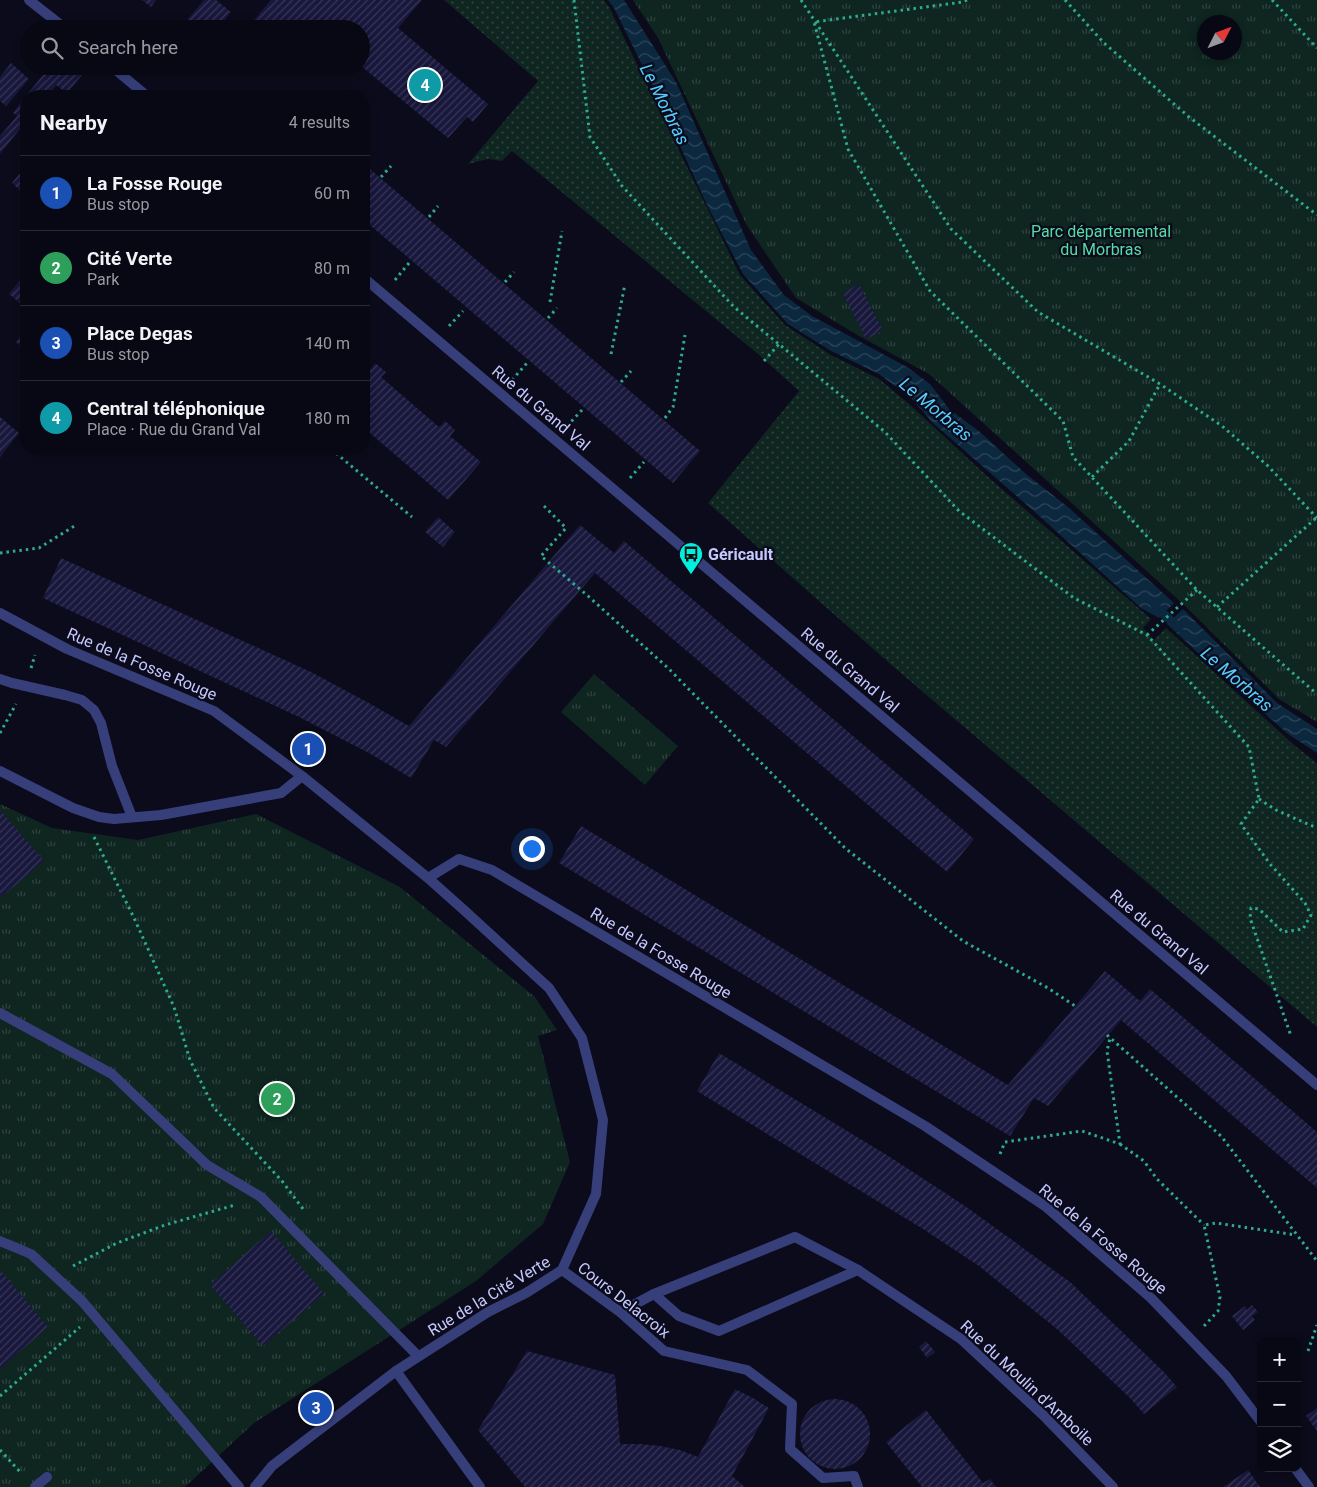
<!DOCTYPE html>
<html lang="en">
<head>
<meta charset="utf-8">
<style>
  :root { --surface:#080814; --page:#11111d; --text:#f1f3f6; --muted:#989aa0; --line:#292934; --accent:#0b8043 }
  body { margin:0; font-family:Roboto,sans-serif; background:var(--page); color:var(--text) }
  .controls { position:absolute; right:15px; bottom:15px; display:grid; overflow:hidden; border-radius:10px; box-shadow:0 2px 8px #0003 }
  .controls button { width:45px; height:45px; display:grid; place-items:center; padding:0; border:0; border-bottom:1px solid var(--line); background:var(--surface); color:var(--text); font:25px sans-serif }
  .compass { position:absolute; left:1197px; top:15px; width:45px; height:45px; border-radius:50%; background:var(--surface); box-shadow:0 2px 8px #0003; rotate:48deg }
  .you { position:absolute; left:531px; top:848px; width:18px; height:18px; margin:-12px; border:4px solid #fff; border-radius:50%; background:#1a73e8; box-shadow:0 0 0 8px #1a73e833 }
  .badge { display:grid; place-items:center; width:32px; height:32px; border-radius:50%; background:var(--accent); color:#fff; font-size:16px; font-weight:700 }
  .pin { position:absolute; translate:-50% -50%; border:2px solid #fff; box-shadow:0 1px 5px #0006 }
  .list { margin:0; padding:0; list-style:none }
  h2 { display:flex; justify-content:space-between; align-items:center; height:65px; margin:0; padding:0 20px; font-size:21px }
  h2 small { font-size:16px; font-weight:400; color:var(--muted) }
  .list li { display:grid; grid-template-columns:32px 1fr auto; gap:15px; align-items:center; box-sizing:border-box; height:75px; padding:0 20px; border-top:1px solid var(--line) }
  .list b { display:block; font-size:19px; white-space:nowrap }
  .list p { margin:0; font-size:16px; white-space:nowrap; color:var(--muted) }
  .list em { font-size:16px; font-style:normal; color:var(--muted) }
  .icon { flex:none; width:28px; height:28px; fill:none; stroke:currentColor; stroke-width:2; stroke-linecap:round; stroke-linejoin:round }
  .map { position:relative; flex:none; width:1317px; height:1487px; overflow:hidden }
  .search { position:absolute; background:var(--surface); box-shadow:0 2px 8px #0003; left:20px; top:20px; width:350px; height:55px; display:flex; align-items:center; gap:12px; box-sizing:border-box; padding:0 18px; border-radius:28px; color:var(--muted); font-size:19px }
  .panel { position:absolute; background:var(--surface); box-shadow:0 2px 8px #0003; left:20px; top:90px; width:350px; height:365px; border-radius:20px }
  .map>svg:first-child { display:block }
  .grass { fill:url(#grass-dots) }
  .park { fill:url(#park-tufts); fill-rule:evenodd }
  .water { fill:url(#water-waves) }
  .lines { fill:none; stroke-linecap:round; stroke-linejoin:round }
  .stream { stroke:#0b283f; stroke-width:9 }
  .building { fill:url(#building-hatch) }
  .path { stroke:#2dab8e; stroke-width:3; stroke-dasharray:2.5 4; stroke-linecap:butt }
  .lane { stroke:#363f7a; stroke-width:10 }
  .street { stroke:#363f7a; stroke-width:10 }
  .labels { text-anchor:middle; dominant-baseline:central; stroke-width:4.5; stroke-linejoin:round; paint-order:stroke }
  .park-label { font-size:16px; fill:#54dda3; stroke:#0b0b1b }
  .street-label { font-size:16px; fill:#c6c9ff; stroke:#0b0b1b }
  .poi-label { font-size:16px; font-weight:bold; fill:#c6c9ff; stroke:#0b0b1b; text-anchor:start }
  .water-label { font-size:18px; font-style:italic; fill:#54cdfe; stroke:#0b0b1b }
</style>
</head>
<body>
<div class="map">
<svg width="1317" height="1487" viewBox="0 0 1317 1487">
  <defs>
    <pattern id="grass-dots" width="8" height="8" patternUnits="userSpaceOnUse" patternTransform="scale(1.25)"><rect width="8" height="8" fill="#0e2520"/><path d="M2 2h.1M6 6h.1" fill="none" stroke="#304341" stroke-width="1.8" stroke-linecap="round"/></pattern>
    <pattern id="park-tufts" width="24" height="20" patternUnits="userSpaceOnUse" patternTransform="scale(1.25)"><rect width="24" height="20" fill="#0e2520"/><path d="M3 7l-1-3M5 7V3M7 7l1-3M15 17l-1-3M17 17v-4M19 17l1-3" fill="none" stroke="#304341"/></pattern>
    <pattern id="water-waves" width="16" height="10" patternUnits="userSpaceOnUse" patternTransform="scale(1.25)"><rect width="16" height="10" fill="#0b283f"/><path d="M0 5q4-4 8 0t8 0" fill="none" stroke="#2d465c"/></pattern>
    <pattern id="building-hatch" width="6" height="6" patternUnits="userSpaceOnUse" patternTransform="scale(1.25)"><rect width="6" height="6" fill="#18173c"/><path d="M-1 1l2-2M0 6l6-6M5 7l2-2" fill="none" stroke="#383759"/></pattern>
  </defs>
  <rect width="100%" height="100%" fill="#0b0b1b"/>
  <path class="grass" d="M444,0H604L609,7L740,275L785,325L831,355L879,379L908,403L987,476L1151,619L1143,628L1154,640L1166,628L1294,745L1317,763V1027L896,669L708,503L799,391L758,354L512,151L502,161L488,159L468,164L538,81Z"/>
  <path class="park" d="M633,0H1317V722L1279,699L1182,603L929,374L859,336L796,298L746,224L658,38ZM1204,22H1234V52H1204Z
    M594,674L678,746L645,785L561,712Z
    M0,804L52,828L138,840L256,814L400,887L535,997L557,1030L538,1036L570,1162L543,1224L476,1281L254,1423L185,1487H0Z"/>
  <path class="water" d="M608,0H624L676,82L751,250L784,295L812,316L907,367L930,384L949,409L980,432L1026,474L1068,507L1174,603L1159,618L1141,608L1036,513L933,423L911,398L879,374L831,351L788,324L743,274L708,207L650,81L614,8Z
    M1183,609L1277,703L1317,729V753L1288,734L1228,681L1167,624Z"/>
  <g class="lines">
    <path class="stream" d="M1155,606L1179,628"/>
  </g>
  <path class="building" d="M142,0H156L151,7Z
    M204,0H216L231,12L218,29H198L187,20Z
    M271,0H422L398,28L488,104L473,122L467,117L448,138L361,66V29H266L254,20Z
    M153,23L160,29H148Z
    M11,63L29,79L6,106L0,101V77Z
    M50,66H71L82,75L67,93L56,85L47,96H26Z
    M323,66H337L332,72Z
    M56,91L62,96H52Z
    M26,96V121L0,154V136L17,116L13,113Z
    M364,164L700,451L673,483L364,220Z
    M26,166V196L12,183Z
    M22,278L26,282V308L9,294Z
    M859,284L883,331L866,339L843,293Z
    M26,329V351L16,342Z
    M364,363L371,369L375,363L386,372L381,377L439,427L445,421L455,430L450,436L481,462L448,500L364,428Z
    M0,417L19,433L0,457Z
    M438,517L455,532L443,547L425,532Z
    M580,525L614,553L624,541L974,839L947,872L595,573L446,747L434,740L411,778L369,753L299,717L43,598L61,558L311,672L367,702L409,726Z
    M0,810L44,861L0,898Z
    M581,826L1008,1085L1105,971L1140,1001L1150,989L1317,1132V1188L1121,1020L1048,1106L1034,1098L1010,1136L559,863Z
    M719,1053L890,1157L965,1206L1070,1282L1163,1371L1177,1387L1144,1414L1130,1398L1057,1329L979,1266L923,1229L697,1091Z
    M271,1231L324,1294L263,1346L210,1285Z
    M0,1270L48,1327L0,1369Z
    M1252,1305L1258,1312L1252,1316L1255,1320L1243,1330L1232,1316L1245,1306L1247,1310Z
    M926,1341L935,1352L927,1358L919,1347Z
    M527,1351L615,1375L620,1444H640L660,1446L680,1450L698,1457L735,1389L753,1398L769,1408L732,1476L745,1487H525L478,1430Z
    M800 1434a35 35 0 1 1 70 0a35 35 0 1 1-70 0Z
    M1317,1408V1431L1306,1416Z
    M926,1410L983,1483L990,1479L996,1487H922L886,1442Z
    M1248,1470L1260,1487H1223Z"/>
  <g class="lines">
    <path class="path" d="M574,0L590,137L622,186L734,307L885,432L959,511L1074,598L1147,635L1249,747L1259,799L1241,824L1270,864L1305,903L1311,915L1303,929L1283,932L1259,909L1251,908L1250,918L1291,1036
      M801,0L951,229L1038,312L1160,384L1222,426L1268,466L1317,518
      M967,0L963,2L814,22L848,149L930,291L1063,421L1073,457L1197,590L1317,694
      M1065,0L1104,43L1189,117L1317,215
      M1272,0L1317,48
      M381,177L391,166
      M429,217L438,206
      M395,280L409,263
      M505,282L514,272
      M550,302L562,231
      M548,318L557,308
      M449,326L463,311
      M611,354L625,284
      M764,361L779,344
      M512,380L527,363
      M621,382L631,371
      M665,418L673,407L685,335
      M567,426L582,410
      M331,449L412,517
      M1092,477L1129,441L1160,384
      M630,478L644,462
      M544,506L566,528L541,556L588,596L668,668L845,848L963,941L1048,988L1075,1006
      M0,553L39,548L76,525
      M1217,607L1316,518
      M1147,635L1197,590
      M31,668L35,655
      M0,733L16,704
      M1259,799L1276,810L1317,828
      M94,837L135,920L174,1007L190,1060L214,1108L282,1181L303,1209
      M1107,1035L1221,1136L1317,1261
      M1120,1144L1144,1161L1157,1179L1204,1225
      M1000,1154L1005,1142L1082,1131L1120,1144L1107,1051L1110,1038
      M73,1266L117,1243L165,1225L235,1205
      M1204,1326L1218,1311L1220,1297L1204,1225L1216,1223L1296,1235
      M1308,1351L1317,1325
      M0,1396L80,1327
      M0,1450L22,1474"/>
    <path class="lane" d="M0,679L12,683L65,695L82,700L94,710L101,723L112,766L132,817
      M0,1013L112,1074L207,1165L261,1197L418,1356
      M0,1241L31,1254L82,1301L239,1487
      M654,1294L679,1316L719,1331L858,1270
      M396,1371L480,1487
      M35,1487L47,1477"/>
    <path class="street" d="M29,0L66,29
      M111,66L147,96
      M364,278L1317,1085
      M0,613L67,649L214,711L302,776L428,878L465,911L549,988L582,1038L603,1120L596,1194L562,1270L526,1293L488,1312L396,1371L272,1466L255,1487
      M0,771L73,808L99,817L114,819L161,815L281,793L302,776
      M428,878L459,859L492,870L925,1126L1045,1206L1151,1298L1226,1376L1261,1422
      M562,1270L620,1312L664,1351L747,1370L792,1404L790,1449L823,1478L854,1476L858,1487
      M620,1312L654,1294L795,1237L858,1270L961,1339L1043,1415L1113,1487
      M1295,1468L1309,1487"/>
  </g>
  <defs>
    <g id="bus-pin" transform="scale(1.25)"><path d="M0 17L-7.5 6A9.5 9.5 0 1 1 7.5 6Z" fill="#02efde" stroke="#0b0b1b"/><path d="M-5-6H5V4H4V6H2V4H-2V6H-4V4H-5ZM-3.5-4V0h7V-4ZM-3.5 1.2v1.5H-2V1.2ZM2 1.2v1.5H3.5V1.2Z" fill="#111"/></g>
  </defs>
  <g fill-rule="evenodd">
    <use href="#bus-pin" x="691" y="554"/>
  </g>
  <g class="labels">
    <g class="park-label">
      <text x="1101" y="231">Parc départemental<tspan x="1101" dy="18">du Morbras</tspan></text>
    </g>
    <g class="street-label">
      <text transform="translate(541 408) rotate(40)">Rue du Grand Val</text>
      <text transform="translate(142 664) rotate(23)">Rue de la Fosse Rouge</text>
      <text transform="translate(850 670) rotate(40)">Rue du Grand Val</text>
      <text transform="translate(1159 932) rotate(40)">Rue du Grand Val</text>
      <text transform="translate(661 953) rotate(31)">Rue de la Fosse Rouge</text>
      <text transform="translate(1103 1239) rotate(40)">Rue de la Fosse Rouge</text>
      <text transform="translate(489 1296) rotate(-31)">Rue de la Cité Verte</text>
      <text transform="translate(624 1300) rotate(38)">Cours Delacroix</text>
      <text transform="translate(1027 1383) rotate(43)">Rue du Moulin d'Amboile</text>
    </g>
    <g class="poi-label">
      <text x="708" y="554">Géricault</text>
    </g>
    <g class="water-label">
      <text transform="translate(665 104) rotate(63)">Le Morbras</text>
      <text transform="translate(936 409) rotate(40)">Le Morbras</text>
      <text transform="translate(1237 679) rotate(41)">Le Morbras</text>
    </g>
  </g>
</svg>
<div class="controls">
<button>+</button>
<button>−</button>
<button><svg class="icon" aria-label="layers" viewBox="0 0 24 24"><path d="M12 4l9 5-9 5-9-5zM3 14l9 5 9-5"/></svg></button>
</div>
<svg class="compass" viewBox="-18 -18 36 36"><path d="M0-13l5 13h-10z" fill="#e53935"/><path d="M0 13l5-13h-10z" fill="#989aa0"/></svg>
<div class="you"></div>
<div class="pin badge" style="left:308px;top:749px;background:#1a4fb4">1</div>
<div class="pin badge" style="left:277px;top:1099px;background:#2e9e5b">2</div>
<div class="pin badge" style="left:316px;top:1408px;background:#1a4fb4">3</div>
<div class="pin badge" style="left:425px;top:85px;background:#0f9aa8">4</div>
<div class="search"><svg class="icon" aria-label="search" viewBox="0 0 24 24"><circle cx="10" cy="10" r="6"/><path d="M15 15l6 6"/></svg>Search here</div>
<section class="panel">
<h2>Nearby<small>4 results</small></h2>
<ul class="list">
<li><span class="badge" style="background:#1a4fb4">1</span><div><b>La Fosse Rouge</b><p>Bus stop</p></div><em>60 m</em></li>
<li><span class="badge" style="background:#2e9e5b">2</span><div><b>Cité Verte</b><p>Park</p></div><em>80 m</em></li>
<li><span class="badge" style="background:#1a4fb4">3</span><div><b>Place Degas</b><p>Bus stop</p></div><em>140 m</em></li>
<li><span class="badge" style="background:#0f9aa8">4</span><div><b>Central téléphonique</b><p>Place · Rue du Grand Val</p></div><em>180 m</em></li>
</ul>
</section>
</div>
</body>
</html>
